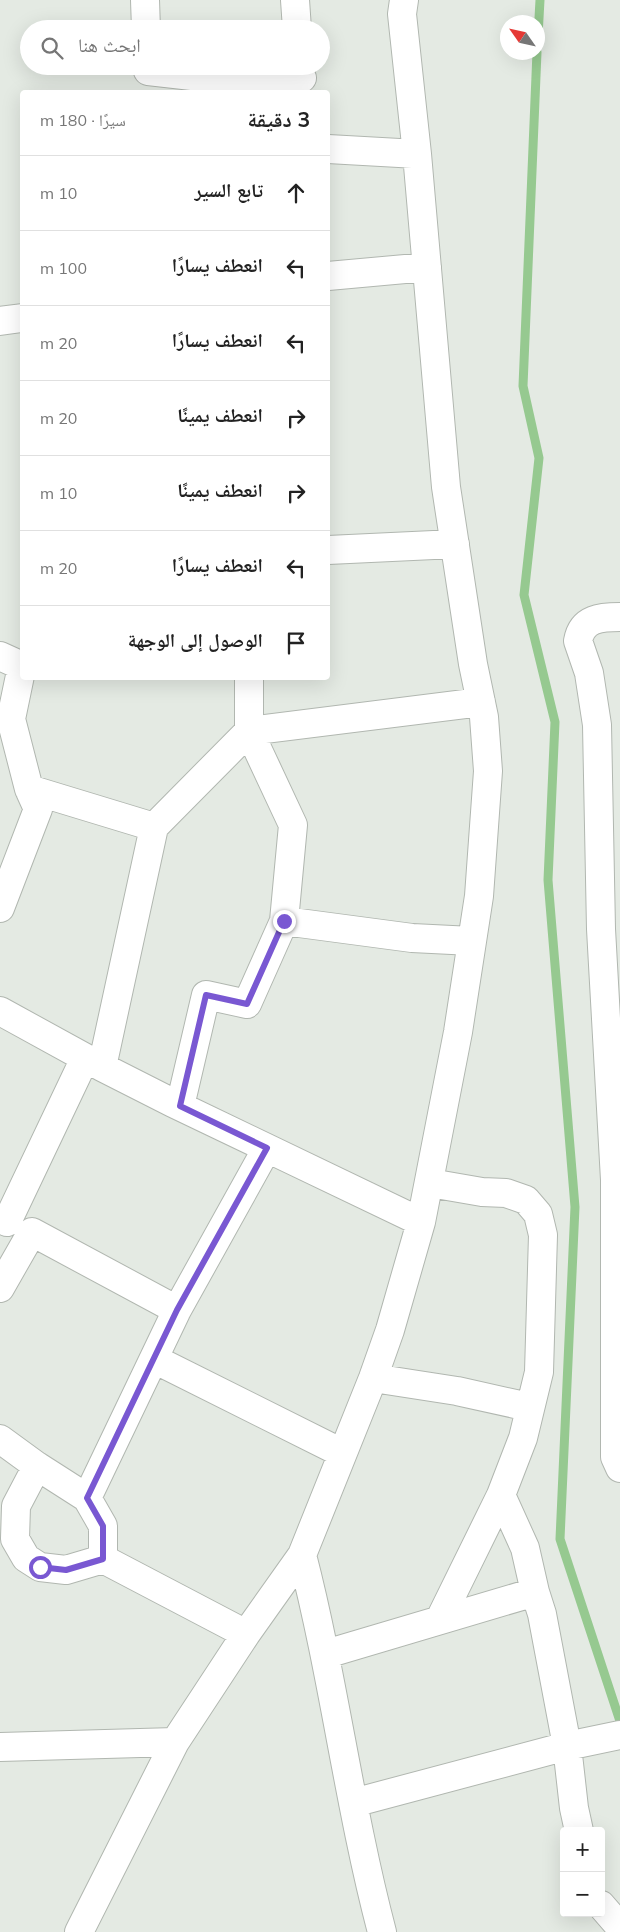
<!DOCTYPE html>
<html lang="ar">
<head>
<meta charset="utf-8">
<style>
  :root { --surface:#fff; --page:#f2f2f2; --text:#222; --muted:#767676; --line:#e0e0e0 }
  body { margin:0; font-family:Mulish,"Noto Naskh Arabic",sans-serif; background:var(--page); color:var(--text); direction:rtl }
  .controls { position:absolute; right:15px; bottom:15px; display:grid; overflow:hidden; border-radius:5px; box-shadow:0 5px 20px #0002 }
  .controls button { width:45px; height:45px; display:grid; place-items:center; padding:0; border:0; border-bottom:1px solid var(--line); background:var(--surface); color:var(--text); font:25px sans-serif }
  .compass { position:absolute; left:500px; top:15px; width:45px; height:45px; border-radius:50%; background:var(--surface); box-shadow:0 5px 20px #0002; rotate:304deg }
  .stop { position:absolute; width:15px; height:15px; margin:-11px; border:4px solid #7958d2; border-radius:50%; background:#fff }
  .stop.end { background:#7958d2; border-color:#fff; box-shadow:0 1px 5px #0008 }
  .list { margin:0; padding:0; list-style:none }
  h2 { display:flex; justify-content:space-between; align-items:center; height:65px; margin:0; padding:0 20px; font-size:21px }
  h2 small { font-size:16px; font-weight:400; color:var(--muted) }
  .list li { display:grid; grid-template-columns:32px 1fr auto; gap:15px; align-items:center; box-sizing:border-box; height:75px; padding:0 20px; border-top:1px solid var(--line) }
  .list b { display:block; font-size:19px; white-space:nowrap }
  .list em { font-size:16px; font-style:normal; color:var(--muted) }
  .icon { flex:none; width:28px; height:28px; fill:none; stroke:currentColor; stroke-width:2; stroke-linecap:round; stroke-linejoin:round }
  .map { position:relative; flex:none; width:620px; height:1932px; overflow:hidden; direction:ltr }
  .search { position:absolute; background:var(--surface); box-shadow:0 5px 20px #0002; left:20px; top:20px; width:310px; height:55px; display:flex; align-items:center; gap:12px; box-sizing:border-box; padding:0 18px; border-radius:28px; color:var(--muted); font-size:19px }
  .panel { position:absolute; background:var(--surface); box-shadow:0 5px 20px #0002; left:20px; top:90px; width:310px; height:590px; border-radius:5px; direction:rtl }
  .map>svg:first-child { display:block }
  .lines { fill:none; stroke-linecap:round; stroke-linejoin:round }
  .stream { stroke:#96c990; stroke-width:9 }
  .minor-casing { stroke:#b1b7b0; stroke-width:30 }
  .minor { stroke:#fff; stroke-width:28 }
  .route { stroke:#7958d2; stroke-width:6 }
</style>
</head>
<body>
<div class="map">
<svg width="620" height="1932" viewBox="0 0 620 1932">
  <rect width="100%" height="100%" fill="#e4eae3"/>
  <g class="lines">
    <path class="stream" d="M538,36L540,0
      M537,52L523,386L539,458L524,595L555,722L548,880L575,1207L560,1539L620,1721"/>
    <g class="minor-casing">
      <path id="minor" d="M145,0L146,29
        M295,0L297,29
        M148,71L236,81L302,78
        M328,149L417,154
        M328,276L427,267
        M0,321L22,318
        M328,550L455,544
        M620,617C601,617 582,618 578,641L589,673L597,725L601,929L615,1180V1457L620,1468
        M0,656L22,666
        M22,666L11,719L29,789L154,827
        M0,908L38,809L29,789
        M284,921L412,938L472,941
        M0,1011L102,1067L173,1103L421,1222
        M102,1067L154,827L249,731L481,702
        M180,1106L206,995L247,1004L284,921L293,825L249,731V678
        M430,1183L482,1192L506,1193L526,1200L538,1214L543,1235L539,1372L523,1438L501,1495L525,1548L535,1592L542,1614L567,1746L574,1808L579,1831
        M7,1222L85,1058
        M0,1288L32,1232L177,1310
        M154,1359L342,1453
        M373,1378L457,1391L529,1407
        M0,1439L37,1466L87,1498
        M37,1466L16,1506L15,1539L26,1558L40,1567L66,1570L103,1559
        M302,1555C334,1679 349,1807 382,1932
        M440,1619L501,1495
        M246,1634L103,1559V1526L87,1498L177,1310L267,1148
        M326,1654L535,1592
        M0,1747L175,1742
        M353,1803L567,1746L620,1735
        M601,1905L620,1927
        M79,1932L175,1742L246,1634L302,1555L373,1378L390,1330L421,1222L458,1032L479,896L488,771L484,717L473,664L446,487L417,154L402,14L404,0"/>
    </g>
    <use href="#minor" class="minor"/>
  </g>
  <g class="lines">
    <path class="route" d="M40,1567L66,1570L103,1559V1526L87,1498L177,1310L267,1148L180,1106L206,995L247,1004L284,921"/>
  </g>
</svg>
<div class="controls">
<button>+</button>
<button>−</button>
</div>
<svg class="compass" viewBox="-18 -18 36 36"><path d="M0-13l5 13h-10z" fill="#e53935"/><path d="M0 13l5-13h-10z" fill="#767676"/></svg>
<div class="stop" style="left:40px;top:1567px"></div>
<div class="stop end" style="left:284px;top:921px"></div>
<div class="search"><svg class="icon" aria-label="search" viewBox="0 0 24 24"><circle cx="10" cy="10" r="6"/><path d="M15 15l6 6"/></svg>ابحث هنا</div>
<section class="panel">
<h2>3 دقيقة<small>سيرًا · 180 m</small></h2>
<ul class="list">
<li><svg class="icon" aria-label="ahead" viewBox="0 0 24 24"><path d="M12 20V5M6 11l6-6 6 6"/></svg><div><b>تابع السير</b></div><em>10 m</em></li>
<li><svg class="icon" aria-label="left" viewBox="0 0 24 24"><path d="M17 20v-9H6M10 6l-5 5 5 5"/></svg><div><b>انعطف يسارًا</b></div><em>100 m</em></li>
<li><svg class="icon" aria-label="left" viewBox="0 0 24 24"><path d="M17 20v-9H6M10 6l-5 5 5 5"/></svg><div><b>انعطف يسارًا</b></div><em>20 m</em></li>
<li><svg class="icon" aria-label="right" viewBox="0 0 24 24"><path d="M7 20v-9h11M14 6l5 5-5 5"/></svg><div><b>انعطف يمينًا</b></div><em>20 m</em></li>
<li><svg class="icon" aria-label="right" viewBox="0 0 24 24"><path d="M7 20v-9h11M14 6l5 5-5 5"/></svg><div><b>انعطف يمينًا</b></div><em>10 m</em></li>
<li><svg class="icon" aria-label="left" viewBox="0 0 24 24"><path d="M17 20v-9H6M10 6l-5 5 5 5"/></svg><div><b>انعطف يسارًا</b></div><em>20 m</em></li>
<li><svg class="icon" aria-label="arrive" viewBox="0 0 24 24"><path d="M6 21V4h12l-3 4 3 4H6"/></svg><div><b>الوصول إلى الوجهة</b></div></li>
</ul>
</section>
</div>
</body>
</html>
